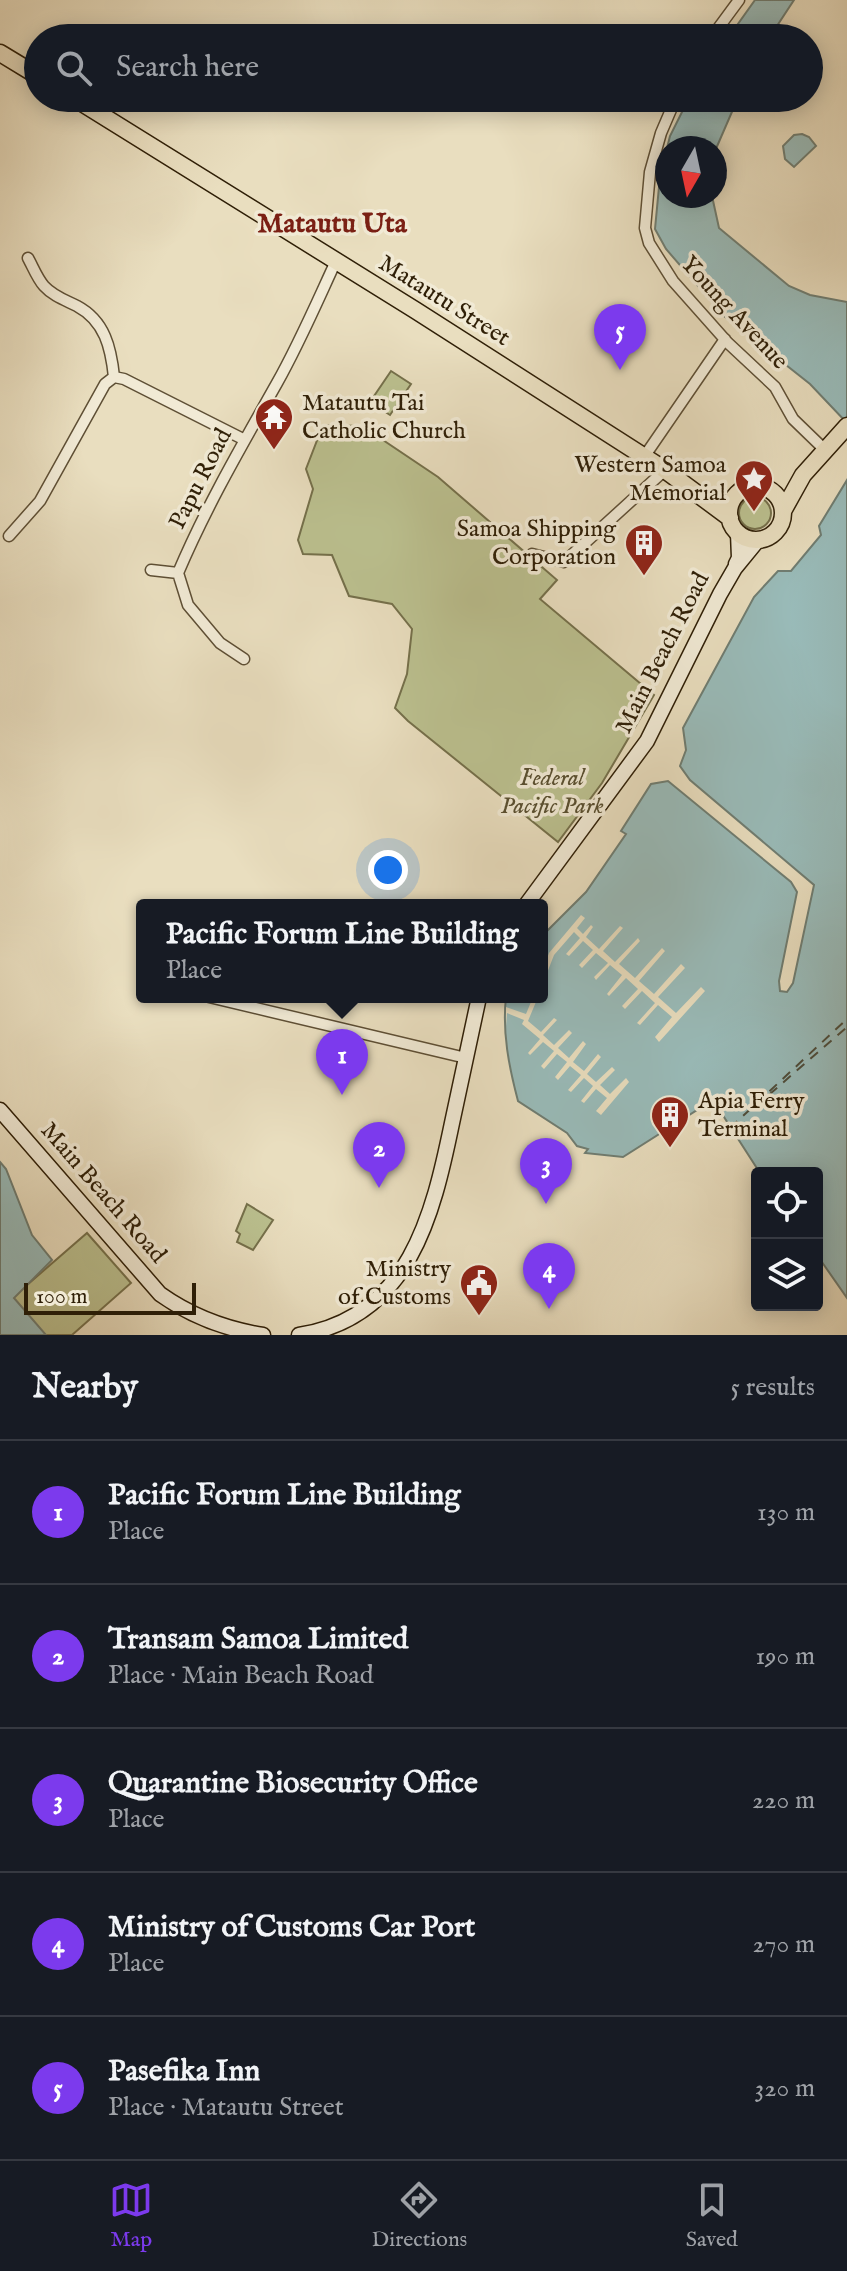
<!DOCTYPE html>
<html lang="en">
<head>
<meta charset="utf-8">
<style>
  :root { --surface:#171b24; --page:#242831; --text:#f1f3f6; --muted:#9ea1a6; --line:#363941; --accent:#7c3aed }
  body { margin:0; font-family:"IM FELL English",serif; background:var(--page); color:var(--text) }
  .controls { position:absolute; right:24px; bottom:24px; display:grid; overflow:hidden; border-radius:8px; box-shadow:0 4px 20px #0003 }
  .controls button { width:72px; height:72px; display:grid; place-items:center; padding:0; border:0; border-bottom:2px solid var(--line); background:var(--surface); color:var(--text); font:40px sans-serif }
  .compass { position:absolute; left:655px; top:136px; width:72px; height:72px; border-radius:50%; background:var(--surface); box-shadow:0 4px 20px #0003; rotate:189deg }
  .scale { position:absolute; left:24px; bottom:20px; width:172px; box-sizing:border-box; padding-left:8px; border:4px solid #2f1f07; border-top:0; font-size:22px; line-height:28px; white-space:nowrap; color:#2f1f07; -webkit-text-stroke:6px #f1ead5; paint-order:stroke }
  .you { position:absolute; left:388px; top:870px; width:28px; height:28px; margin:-20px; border:6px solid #fff; border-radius:50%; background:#1a73e8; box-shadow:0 0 0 12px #1a73e833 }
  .badge { display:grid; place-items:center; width:52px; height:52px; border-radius:50%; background:var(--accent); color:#fff; font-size:26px; font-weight:700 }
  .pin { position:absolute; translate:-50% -66px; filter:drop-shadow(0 2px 4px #0008) }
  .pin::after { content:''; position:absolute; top:42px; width:28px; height:24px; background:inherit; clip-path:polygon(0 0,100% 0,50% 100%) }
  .popup { position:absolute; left:136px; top:899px; width:412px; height:104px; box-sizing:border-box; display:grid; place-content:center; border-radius:8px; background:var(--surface); filter:drop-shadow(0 2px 6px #0005); font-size:26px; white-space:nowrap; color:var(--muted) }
  .popup b { font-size:30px; color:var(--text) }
  .popup::after { content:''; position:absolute; left:50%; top:100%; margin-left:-16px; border:16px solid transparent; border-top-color:var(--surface) }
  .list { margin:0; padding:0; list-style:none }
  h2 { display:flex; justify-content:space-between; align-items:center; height:104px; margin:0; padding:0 32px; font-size:34px }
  h2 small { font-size:26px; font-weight:400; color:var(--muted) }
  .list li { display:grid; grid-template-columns:52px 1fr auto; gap:24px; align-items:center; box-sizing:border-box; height:144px; padding:0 32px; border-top:2px solid var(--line) }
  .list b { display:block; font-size:30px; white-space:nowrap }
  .list p { margin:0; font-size:26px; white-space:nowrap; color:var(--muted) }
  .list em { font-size:26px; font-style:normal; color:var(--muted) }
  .icon { flex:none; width:44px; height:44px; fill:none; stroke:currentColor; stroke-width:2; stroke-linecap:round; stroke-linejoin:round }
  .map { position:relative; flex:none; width:847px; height:1335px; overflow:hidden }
  .search { position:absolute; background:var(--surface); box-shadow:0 4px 20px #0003; left:24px; right:24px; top:24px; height:88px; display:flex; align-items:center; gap:20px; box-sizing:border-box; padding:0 28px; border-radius:44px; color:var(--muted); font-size:30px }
  .sheet { height:824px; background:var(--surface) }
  nav { display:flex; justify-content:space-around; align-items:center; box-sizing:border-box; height:112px; border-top:2px solid var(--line); background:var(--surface); font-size:22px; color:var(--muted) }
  nav a { display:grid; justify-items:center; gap:4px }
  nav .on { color:var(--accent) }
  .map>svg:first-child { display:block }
  .green { fill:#bbc08f; stroke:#75704b; stroke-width:2 }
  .water { fill:#99bbb9; stroke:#6f7d72; stroke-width:2 }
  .pier { fill:#e9debf }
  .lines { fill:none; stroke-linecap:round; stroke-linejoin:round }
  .ferry { stroke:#4f4e3c; stroke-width:2; stroke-dasharray:10 8; stroke-linecap:butt }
  .minor-casing { stroke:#5e4f35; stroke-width:13 }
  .secondary-casing { stroke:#2f1f07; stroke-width:17 }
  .primary-casing { stroke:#2f1f07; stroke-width:19 }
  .minor { stroke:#f1ead5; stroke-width:10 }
  .secondary { stroke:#f1ead5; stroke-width:14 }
  .primary { stroke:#e9debf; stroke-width:16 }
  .labels { text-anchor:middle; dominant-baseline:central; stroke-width:7; stroke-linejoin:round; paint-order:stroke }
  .street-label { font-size:24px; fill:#2f1f07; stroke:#f1ead5 }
  .poi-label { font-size:24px; fill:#2f1f07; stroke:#f1ead5; text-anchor:end }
  .park-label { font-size:24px; font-style:italic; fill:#594f30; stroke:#f1ead5 }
  .quarter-label { font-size:28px; font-weight:bold; fill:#7a1f14; stroke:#f1ead5 }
</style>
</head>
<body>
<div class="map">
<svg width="847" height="1335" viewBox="0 0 847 1335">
  <rect width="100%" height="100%" fill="#e9debf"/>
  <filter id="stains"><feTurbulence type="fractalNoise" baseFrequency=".0025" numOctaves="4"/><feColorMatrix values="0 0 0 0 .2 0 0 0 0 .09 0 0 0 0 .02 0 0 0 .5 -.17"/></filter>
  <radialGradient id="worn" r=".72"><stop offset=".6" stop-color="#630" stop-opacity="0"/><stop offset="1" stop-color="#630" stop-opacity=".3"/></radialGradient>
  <path class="green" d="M391,371L411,384L390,415L370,402Z
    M323,425L362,426L438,477L557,580L540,599L654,695L602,783L558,842L408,721L395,708L407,674L412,629L392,604L349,596L332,555L303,554L298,540L313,489L306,469Z
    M739 513a16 16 0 1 1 32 0a16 16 0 1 1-32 0Z
    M247,1204L273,1220L253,1250L237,1242L240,1234L236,1231Z
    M87,1233L131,1283L72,1335H45L12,1298Z"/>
  <path class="water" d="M755,0H794L769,38H728Z
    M689,98H738L715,151V148H667L670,136Z
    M802,134L809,137L816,146L794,167L785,159L783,146L794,135Z
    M667,148V196H712L719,228L789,286L810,295L847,302V423L810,384L724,316L666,249L655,229L659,187Z
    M847,480V1298L817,1255V1173H760L713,1100L623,1157L585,1153L588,1149L577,1146L567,1133L518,1101C509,1067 502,1032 506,997H542V936L586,892L626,834L621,831L651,784L668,781L791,882L797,892L779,981L780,991L787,992L793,983L814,885L690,780L680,766L686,750L683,728L754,597L778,571H791L821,535L819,526Z
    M0,1162L6,1169L32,1235L52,1260L14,1298L46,1335H0Z"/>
  <path class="pier" d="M581,915L585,918L577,928L583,934L591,925L593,927L586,937L599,949L620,926L623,928L603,951L615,962L638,938L640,941L619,964L635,978L662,948L665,951L639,981L654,994L681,964L685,968L658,997L676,1013L701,987L705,991L659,1042L655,1037L672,1017L658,1005L640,1025L637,1023L655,1003L642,991L625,1009L622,1006L638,989L626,978L609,996L607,994L622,975L610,965L596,980L594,977L608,963L596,953L582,968L579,965L593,950L583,941L569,956L566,954L580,938L574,932L554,955L542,986V973L549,953Z
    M533,997H538L528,1021L541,1032L554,1018L557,1020L543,1035L554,1045L569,1030L572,1033L558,1048L569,1058L583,1041L586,1044L573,1062L584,1071L598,1054L601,1057L587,1074L596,1082L612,1067L615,1070L600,1085L610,1094L626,1078L629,1082L601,1115L596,1111L607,1098L596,1089L584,1103L581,1101L593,1086L584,1078L571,1092L568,1090L581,1075L570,1066L558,1080L555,1077L567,1062L557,1054L544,1069L541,1066L554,1051L543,1042L530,1055L528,1053L540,1039L522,1024L524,1020L507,1013L506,1026V1007L526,1014Z"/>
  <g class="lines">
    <path class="ferry" d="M756,1106L847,1027
      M730,1128L847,1019"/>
    <g class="minor-casing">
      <path id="minor" d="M711,38L739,0
        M676,98L661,133L650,172L645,228L649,243L673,281L728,343L775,387L793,419L825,450
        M28,258C33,267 37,278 44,286C53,296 65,300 77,306C105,321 111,348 114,377
        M114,377L124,379L243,439
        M644,457L725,339
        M9,536L40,501L105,384L114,377
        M532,554L564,562L665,470
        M151,570L178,573
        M244,659L220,643L188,605L178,573C207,505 241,447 277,383C299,344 317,302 336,261
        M209,997L466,1058"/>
    </g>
    <g class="secondary-casing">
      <path id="secondary" d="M736,564L739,558L738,533
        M526,905L647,741L720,594L735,568L758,540
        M0,1110L160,1294C191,1316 225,1329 263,1335
        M299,1335C409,1318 433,1215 452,1123C461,1081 470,1039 479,997"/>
    </g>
    <g class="primary-casing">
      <path id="primary" d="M0,53L38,76
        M74,98L415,310L665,470L730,518
        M729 513a27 27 0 1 1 54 0a27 27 0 1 1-54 0Z
        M783,511L803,475L847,426"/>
    </g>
    <use href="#minor" class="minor"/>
    <use href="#secondary" class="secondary"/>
    <use href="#primary" class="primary"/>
  </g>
  <defs>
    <g id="temple-pin" transform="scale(2)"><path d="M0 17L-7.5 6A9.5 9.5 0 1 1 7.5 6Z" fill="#8f2418" stroke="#f1ead5"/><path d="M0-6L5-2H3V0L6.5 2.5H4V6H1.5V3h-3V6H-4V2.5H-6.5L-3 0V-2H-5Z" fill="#fff"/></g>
    <g id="sight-pin" transform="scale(2)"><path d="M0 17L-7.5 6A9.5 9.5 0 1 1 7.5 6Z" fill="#8f2418" stroke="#f1ead5"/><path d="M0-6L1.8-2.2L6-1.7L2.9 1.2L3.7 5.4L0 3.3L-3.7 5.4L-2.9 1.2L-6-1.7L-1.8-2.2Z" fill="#fff"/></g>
    <g id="building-pin" transform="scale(2)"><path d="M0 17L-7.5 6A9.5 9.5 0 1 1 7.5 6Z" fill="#8f2418" stroke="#f1ead5"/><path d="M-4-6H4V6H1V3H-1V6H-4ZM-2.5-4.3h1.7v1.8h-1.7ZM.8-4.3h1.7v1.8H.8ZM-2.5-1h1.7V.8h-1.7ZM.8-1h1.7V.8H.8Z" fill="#fff"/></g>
    <g id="civic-pin" transform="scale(2)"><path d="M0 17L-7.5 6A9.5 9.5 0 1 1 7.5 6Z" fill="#8f2418" stroke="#f1ead5"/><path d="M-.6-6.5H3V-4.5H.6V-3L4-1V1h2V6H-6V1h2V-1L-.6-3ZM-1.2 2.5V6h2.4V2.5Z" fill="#fff"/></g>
  </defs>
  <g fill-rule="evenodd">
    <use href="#temple-pin" x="274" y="417"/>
    <use href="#sight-pin" x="754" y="479"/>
    <use href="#building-pin" x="644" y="543"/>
    <use href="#building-pin" x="670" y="1115"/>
    <use href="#civic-pin" x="479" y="1283"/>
  </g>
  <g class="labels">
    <g class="street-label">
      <text transform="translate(444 301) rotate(32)">Matautu Street</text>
      <text transform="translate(734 313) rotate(47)">Young Avenue</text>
      <text transform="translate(201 479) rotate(-63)">Papu Road</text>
      <text transform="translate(663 653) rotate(-63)">Main Beach Road</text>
      <text transform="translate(103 1193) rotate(49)">Main Beach Road</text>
    </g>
    <g class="poi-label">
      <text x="302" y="403" text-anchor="start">Matautu Tai<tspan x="302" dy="28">Catholic Church</tspan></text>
      <text x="726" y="465">Western Samoa<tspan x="726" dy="28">Memorial</tspan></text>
      <text x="616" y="529">Samoa Shipping<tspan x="616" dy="28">Corporation</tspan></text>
      <text x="698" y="1101" text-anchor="start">Apia Ferry<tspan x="698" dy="28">Terminal</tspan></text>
      <text x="451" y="1269">Ministry<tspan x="451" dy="28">of Customs</tspan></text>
    </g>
    <g class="park-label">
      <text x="552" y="778">Federal<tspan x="552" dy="28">Pacific Park</tspan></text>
    </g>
    <g class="quarter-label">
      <text x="332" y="224">Matautu Uta</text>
    </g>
  </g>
  <rect width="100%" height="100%" filter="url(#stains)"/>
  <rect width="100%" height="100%" fill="url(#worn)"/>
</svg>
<div class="controls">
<button><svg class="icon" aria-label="locate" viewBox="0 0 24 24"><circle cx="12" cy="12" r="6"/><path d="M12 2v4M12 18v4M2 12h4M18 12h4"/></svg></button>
<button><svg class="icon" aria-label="layers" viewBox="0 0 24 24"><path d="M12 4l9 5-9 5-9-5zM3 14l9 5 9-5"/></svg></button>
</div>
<svg class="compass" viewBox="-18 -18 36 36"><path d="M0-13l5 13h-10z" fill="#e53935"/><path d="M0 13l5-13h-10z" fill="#9ea1a6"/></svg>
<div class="scale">100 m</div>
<div class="you"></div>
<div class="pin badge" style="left:342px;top:1095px">1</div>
<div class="popup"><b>Pacific Forum Line Building</b>Place</div>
<div class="pin badge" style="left:379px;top:1188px">2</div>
<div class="pin badge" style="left:546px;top:1204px">3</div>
<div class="pin badge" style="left:549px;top:1309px">4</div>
<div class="pin badge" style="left:620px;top:370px">5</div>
<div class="search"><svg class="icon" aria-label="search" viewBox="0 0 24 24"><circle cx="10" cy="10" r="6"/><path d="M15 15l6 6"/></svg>Search here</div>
</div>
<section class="sheet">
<h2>Nearby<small>5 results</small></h2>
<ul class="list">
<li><span class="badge">1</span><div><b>Pacific Forum Line Building</b><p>Place</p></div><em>130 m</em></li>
<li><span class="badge">2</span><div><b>Transam Samoa Limited</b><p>Place · Main Beach Road</p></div><em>190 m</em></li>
<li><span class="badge">3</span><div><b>Quarantine Biosecurity Office</b><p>Place</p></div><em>220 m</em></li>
<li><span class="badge">4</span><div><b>Ministry of Customs Car Port</b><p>Place</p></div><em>270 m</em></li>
<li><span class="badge">5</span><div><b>Pasefika Inn</b><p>Place · Matautu Street</p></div><em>320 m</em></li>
</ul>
</section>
<nav>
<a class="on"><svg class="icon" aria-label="map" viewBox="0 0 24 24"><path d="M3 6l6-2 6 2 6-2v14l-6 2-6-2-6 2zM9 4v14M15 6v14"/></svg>Map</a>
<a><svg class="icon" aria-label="directions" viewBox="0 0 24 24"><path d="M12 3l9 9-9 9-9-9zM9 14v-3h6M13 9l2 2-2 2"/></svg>Directions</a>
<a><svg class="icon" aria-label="saved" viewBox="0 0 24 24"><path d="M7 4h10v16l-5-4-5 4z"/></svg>Saved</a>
</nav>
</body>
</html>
